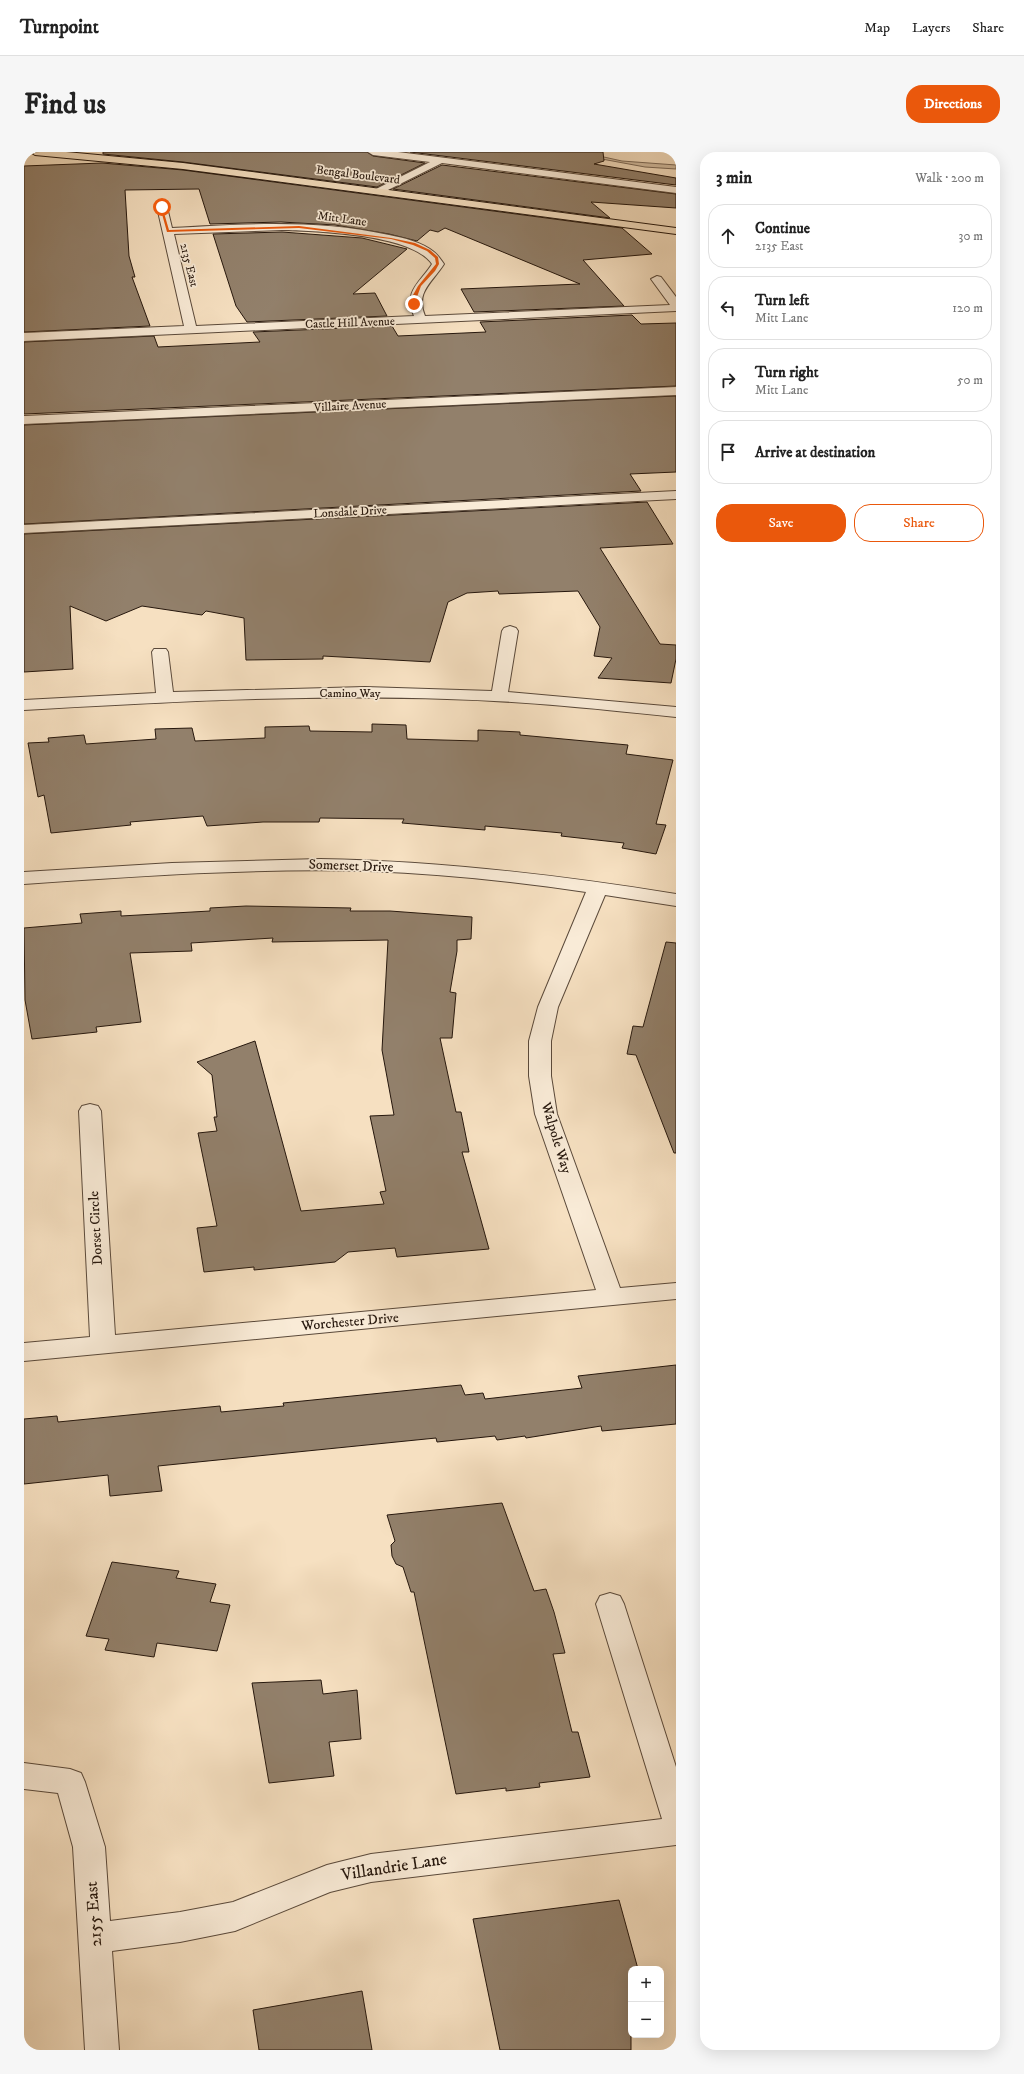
<!DOCTYPE html>
<html lang="en">
<head>
<meta charset="utf-8">
<style>
  :root { --surface:#fff; --page:#f6f6f6; --text:#222; --muted:#767676; --line:#e0e0e0; --accent:#ea580c }
  body { margin:0; font-family:"IM FELL DW Pica",serif; background:var(--page); color:var(--text) }
  .controls { position:absolute; right:12px; bottom:12px; display:grid; overflow:hidden; border-radius:8px; box-shadow:0 4px 16px #0002 }
  .controls button { width:36px; height:36px; display:grid; place-items:center; padding:0; border:0; border-bottom:1px solid var(--line); background:var(--surface); color:var(--text); font:20px sans-serif }
  .stop { position:absolute; width:12px; height:12px; margin:-9px; border:3px solid #ea580c; border-radius:50%; background:#fff }
  .stop.end { background:#ea580c; border-color:#fff; box-shadow:0 1px 4px #0008 }
  .list { margin:0; padding:0; list-style:none }
  h2 { display:flex; justify-content:space-between; align-items:center; height:52px; margin:0; padding:0 16px; font-size:17px }
  h2 small { font-size:13px; font-weight:400; color:var(--muted) }
  .list li { display:grid; grid-template-columns:26px 1fr auto; gap:12px; align-items:center; box-sizing:border-box; height:64px; margin:0 8px 8px; padding:0 8px; border:1px solid var(--line); border-radius:16px }
  .list b { display:block; font-size:15px; white-space:nowrap }
  .list p { margin:0; font-size:13px; white-space:nowrap; color:var(--muted) }
  .list em { font-size:13px; font-style:normal; color:var(--muted) }
  .actions { display:flex; gap:8px; padding:12px 16px }
  .actions a { flex:1; padding:9px 0; border:1px solid var(--accent); border-radius:16px; text-align:center; font-size:14px; color:var(--accent) }
  .actions .main { background:var(--accent); color:#fff }
  .icon { flex:none; width:22px; height:22px; fill:none; stroke:currentColor; stroke-width:2; stroke-linecap:round; stroke-linejoin:round }
  .map { position:relative; flex:none; width:652px; height:1898px; overflow:hidden; border-radius:16px }
  header { display:flex; align-items:center; gap:24px; box-sizing:border-box; height:56px; padding:0 20px; background:var(--surface); border-bottom:1px solid var(--line) }
  header strong { font-size:19px }
  nav { display:flex; gap:22px; margin-inline-start:auto; font-size:14px }
  .intro { display:flex; align-items:center; justify-content:space-between; box-sizing:border-box; height:96px; padding:0 24px }
  h1 { margin:0; font-size:28px }
  .button { padding:10px 18px; border-radius:16px; background:var(--accent); color:#fff; font-size:14px; font-weight:700 }
  main { display:flex; gap:24px; padding:0 24px }
  aside { flex:1; background:var(--surface); border-radius:16px; box-shadow:0 4px 16px #0002 }
  .map>svg:first-child { display:block }
  .green { fill:#d3bea2; stroke:#7c6a58 }
  .building { fill:#92806b; stroke:#26170d }
  .lines { fill:none; stroke-linecap:round; stroke-linejoin:round }
  .minor-casing { stroke:#5a493a; stroke-width:2 }
  .major-casing { stroke:#26170d; stroke-width:2 }
  .minor { fill:#f9ebd7; fill-rule:evenodd }
  .major { fill:#f6e0c1; fill-rule:evenodd }
  .route { fill:#ea580c }
  .labels { text-anchor:middle; dominant-baseline:central; stroke-width:3.5; stroke-linejoin:round; paint-order:stroke }
  .far-street-label { font-size:12px; fill:#26170d; stroke:#f9ebd7 }
  .street-label { font-size:14px; fill:#26170d; stroke:#f9ebd7 }
  .near-street-label { font-size:17px; fill:#26170d; stroke:#f9ebd7 }
</style>
</head>
<body>
<header>
<strong>Turnpoint</strong>
<nav><a>Map</a><a>Layers</a><a>Share</a></nav>
</header>
<div class="intro"><h1>Find us</h1><a class="button">Directions</a></div>
<main>
<div class="map">
<svg width="652" height="1898" viewBox="0 0 652 1898">
  <rect width="100%" height="100%" fill="#f6e0c1"/>
  <filter id="stains"><feTurbulence type="fractalNoise" baseFrequency=".005" numOctaves="4"/><feColorMatrix values="0 0 0 0 .2 0 0 0 0 .09 0 0 0 0 .02 0 0 0 .5 -.17"/></filter>
  <radialGradient id="worn" r=".72"><stop offset=".6" stop-color="#630" stop-opacity="0"/><stop offset="1" stop-color="#630" stop-opacity=".3"/></radialGradient>
  <path class="green" d="M540,0H557L598,9L652,13V17L621,15Z"/>
  <path class="building" d="M79,0H343L349,4L401,11L353,35L159,10L79,2Z
    M386,0H579L580,9L570,12L652,26V33Z
    M78,11L159,18L598,76L628,102L559,108L600,154L450,160L437,137L556,132L421,76L414,80L406,78L393,89L365,82L311,73L257,70L186,72L175,37L101,38L105,104L111,125H108L126,174L0,180V14Z
    M418,13L652,42V56L567,50L586,66L369,37Z
    M258,80L338,86L383,97L329,142L351,141L363,164L223,170L212,154L189,82Z
    M608,163L617,172L652,171V234L0,262V190L130,184L134,195L236,190L229,180L368,174L374,184L462,180L456,170Z
    M652,244V320L606,322L617,339L0,372V273Z
    M623,350L649,392L576,396L636,492L652,493V507L647,531L574,526L588,506L570,504L576,475L554,439L475,442L474,439L443,441L424,450L406,510L299,504V507L222,508L220,466L182,459L178,463L118,454L82,469L46,454L49,517L0,520V382Z
    M348,572L382,573L383,587L454,589V578L496,580V583L604,593L602,602L649,608L632,672L642,673L632,702L598,696L600,691L537,684L538,681L461,674V678L378,671L380,667L296,666L295,670H239L183,674L179,664L106,670L107,673L27,681L20,643L14,645L4,591L25,590L24,586L60,583L62,592L132,587L131,577L168,576L171,589L241,586V575L285,574L286,579L348,580Z
    M222,754L327,756L326,759H366L448,765L447,787L433,788V799L426,840L432,841L428,886H416L432,960H437L445,1000H438L465,1097L373,1105L371,1096L324,1100L311,1110L230,1118V1115L180,1120L173,1076L193,1074L174,981L193,979L190,965H193L188,923L173,910L231,889L277,1059L360,1052L356,1040L362,1039L346,964L370,963L358,898L364,788L248,790L249,786L167,791L168,799L106,801L117,870L72,875L73,880L8,887L1,848L0,776L58,771L56,762L97,759V764L186,759V756Z
    M642,790L652,791V1001H650L612,903L603,902L609,874L619,875Z
    M652,1213V1272L578,1279L577,1274L502,1286L501,1284L473,1288L471,1284L413,1290L412,1286L134,1314L138,1339L86,1344L84,1323L0,1332V1267L33,1264L34,1270L196,1254L197,1260L260,1254L259,1251L437,1233L441,1243L459,1241L461,1247L558,1236L554,1224Z
    M478,1351L510,1439L522,1437L530,1460L541,1501L529,1502L548,1580H554L566,1625L515,1631L516,1635L482,1639V1636L432,1642L390,1440H387L379,1415L372,1412L368,1404L367,1393L371,1389L363,1363Z
    M88,1410L155,1419L152,1426L192,1432L186,1450L206,1453L193,1499L133,1491L130,1505L81,1498L85,1487L62,1484Z
    M297,1528L299,1542L333,1538L337,1587L305,1590L310,1624L245,1631L228,1531Z
    M595,1748L614,1817H607V1898H476L449,1767Z
    M338,1839L348,1898H235L229,1858Z"/>
  <g class="lines">
    <g class="minor-casing">
      <path id="minor" d="M344,0H374L652,35V41L418,11L356,42L351,39L352,37L406,10L349,3Z
        M138,52L143,55L148,76C221,72 293,67 365,83C380,86 398,90 410,100C414,103 417,108 420,112C408,131 391,140 401,164L646,153L627,127L633,124L637,125L652,145V159L0,189V181L160,174L133,55ZM258,78C293,79 388,82 408,112C396,131 379,139 390,164L172,174L150,82Z
        M652,235V243L0,272V264Z
        M652,339V347L0,381V373Z
        M486,474L492,476L494,479L484,540L652,555V565C576,557 500,549 423,547C282,542 141,550 0,558V548L132,541L128,500L130,497H142L144,500L149,540L341,535L468,539L478,479L480,476Z
        M296,707C416,709 534,723 652,742V754L581,743L534,855L527,889V924L533,962L596,1136L652,1131V1147L0,1209V1191L66,1185L55,959L58,954L66,952L74,954L77,959L91,1183L572,1138L511,962L505,924V889L514,855L562,740C490,729 418,722 345,719C230,716 115,724 0,732V720L148,711Z
        M586,1441L596,1444L600,1452L652,1615V1693L347,1730L306,1740L211,1779L156,1790L88,1799L95,1898H61L49,1695L34,1641L0,1637V1611L46,1617L57,1621L61,1630L81,1695L86,1769L156,1760L209,1750L303,1713L347,1702L638,1667L572,1452L576,1444Z"/>
    </g>
    <g class="major-casing">
      <path id="major" d="M6,0H42L159,11L652,76V82L159,17L11,3Z"/>
    </g>
    <use href="#minor" class="minor"/>
    <use href="#major" class="major"/>
  </g>
  <path class="route" d="M138,54L145,78L275,74L367,86L391,91L406,98L414,105L415,112L411,119L397,134L390,153L388,152L389,143L394,134L412,112L411,106L403,99L389,93L367,87L275,76L143,80L136,55Z"/>
  <g class="labels">
    <g class="far-street-label">
      <text transform="translate(334 23) rotate(7)">Bengal Boulevard</text>
      <text transform="translate(318 67) rotate(8)">Mitt Lane</text>
      <text transform="translate(165 113) rotate(76)">2135 East</text>
      <text transform="translate(326 171) rotate(-2)">Castle Hill Avenue</text>
      <text transform="translate(326 254) rotate(-3)">Villaire Avenue</text>
      <text transform="translate(326 360) rotate(-3)">Lonsdale Drive</text>
      <text x="326" y="541">Camino Way</text>
    </g>
    <g class="street-label">
      <text transform="translate(327 714) rotate(2)">Somerset Drive</text>
      <text transform="translate(532 986) rotate(73)">Walpole Way</text>
      <text transform="translate(72 1076) rotate(-93)">Dorset Circle</text>
      <text transform="translate(326 1170) rotate(-5)">Worchester Drive</text>
    </g>
    <g class="near-street-label">
      <text transform="translate(370 1715) rotate(-9)">Villandrie Lane</text>
      <text transform="translate(70 1762) rotate(-94)">2155 East</text>
    </g>
  </g>
  <rect width="100%" height="100%" filter="url(#stains)"/>
  <rect width="100%" height="100%" fill="url(#worn)"/>
</svg>
<div class="controls">
<button>+</button>
<button>−</button>
</div>
<div class="stop" style="left:138px;top:55px"></div>
<div class="stop end" style="left:390px;top:152px"></div>
</div>
<aside>
<h2>3 min<small>Walk · 200 m</small></h2>
<ul class="list">
<li><svg class="icon" aria-label="ahead" viewBox="0 0 24 24"><path d="M12 20V5M6 11l6-6 6 6"/></svg><div><b>Continue</b><p>2135 East</p></div><em>30 m</em></li>
<li><svg class="icon" aria-label="left" viewBox="0 0 24 24"><path d="M17 20v-9H6M10 6l-5 5 5 5"/></svg><div><b>Turn left</b><p>Mitt Lane</p></div><em>120 m</em></li>
<li><svg class="icon" aria-label="right" viewBox="0 0 24 24"><path d="M7 20v-9h11M14 6l5 5-5 5"/></svg><div><b>Turn right</b><p>Mitt Lane</p></div><em>50 m</em></li>
<li><svg class="icon" aria-label="arrive" viewBox="0 0 24 24"><path d="M6 21V4h12l-3 4 3 4H6"/></svg><div><b>Arrive at destination</b></div></li>
</ul>
<div class="actions"><a class="main">Save</a><a>Share</a></div>
</aside>
</main>
</body>
</html>
